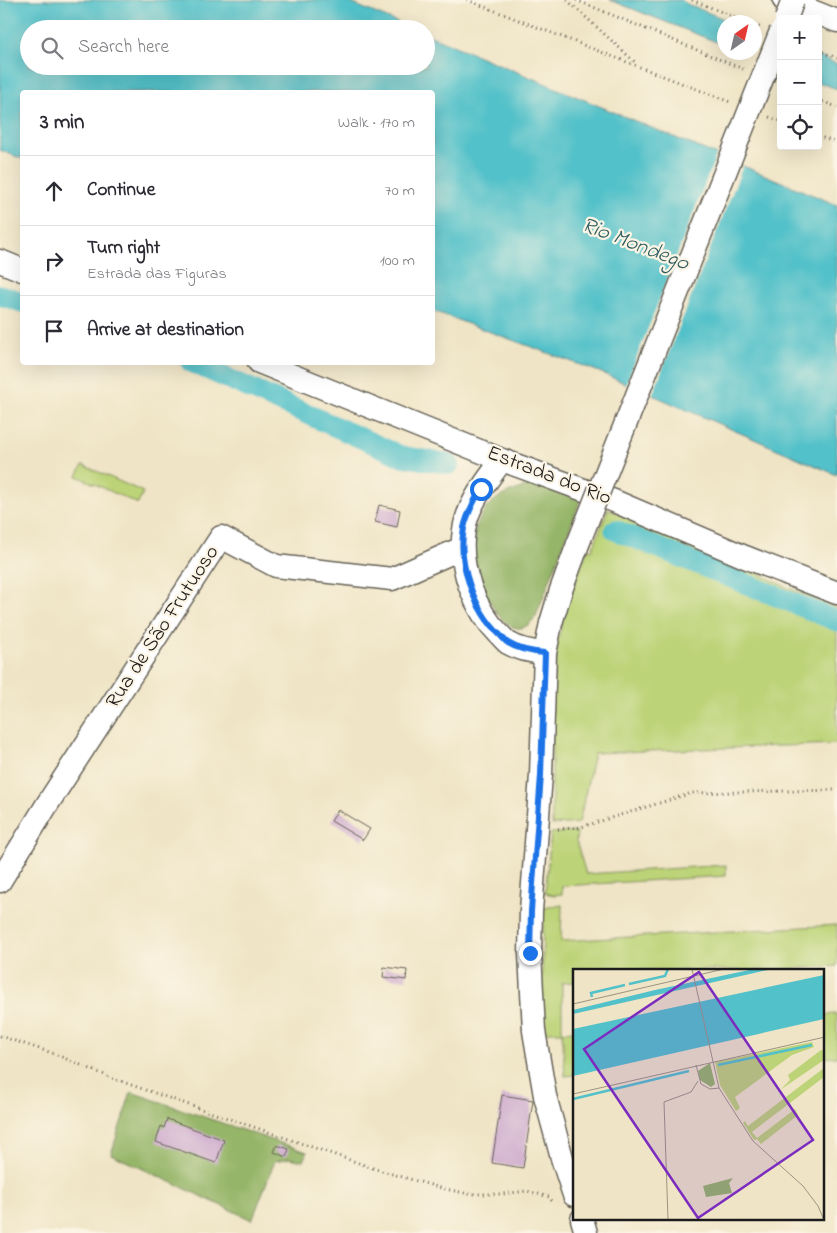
<!DOCTYPE html>
<html lang="en">
<head>
<meta charset="utf-8">
<style>
  :root { --surface:#fff; --page:#f7f7f7; --text:#2b2b33; --muted:#7c7c81; --line:#e1e1e2 }
  body { margin:0; font-family:"Indie Flower",sans-serif; background:var(--page); color:var(--text) }
  .controls { position:absolute; right:15px; top:15px; display:grid; overflow:hidden; border-radius:5px; box-shadow:0 5px 20px #0002 }
  .controls button { width:45px; height:45px; display:grid; place-items:center; padding:0; border:0; border-bottom:1px solid var(--line); background:var(--surface); color:var(--text); font:25px sans-serif }
  .compass { position:absolute; left:717px; top:15px; width:45px; height:45px; border-radius:50%; background:var(--surface); box-shadow:0 5px 20px #0002; rotate:34deg }
  .stop { position:absolute; width:15px; height:15px; margin:-11px; border:4px solid #1a73e8; border-radius:50%; background:#fff }
  .stop.end { background:#1a73e8; border-color:#fff; box-shadow:0 1px 5px #0008 }
  .list { margin:0; padding:0; list-style:none }
  h2 { display:flex; justify-content:space-between; align-items:center; height:65px; margin:0; padding:0 20px; font-size:21px }
  h2 small { font-size:16px; font-weight:400; color:var(--muted) }
  .list li { display:grid; grid-template-columns:32px 1fr auto; gap:15px; align-items:center; box-sizing:border-box; height:70px; padding:0 20px; border-top:1px solid var(--line) }
  .list b { display:block; font-size:19px; white-space:nowrap }
  .list p { margin:0; font-size:16px; white-space:nowrap; color:var(--muted) }
  .list em { font-size:16px; font-style:normal; color:var(--muted) }
  .icon { flex:none; width:28px; height:28px; fill:none; stroke:currentColor; stroke-width:2; stroke-linecap:round; stroke-linejoin:round }
  .map { position:relative; flex:none; width:837px; height:1233px; overflow:hidden }
  .search { position:absolute; background:var(--surface); box-shadow:0 5px 20px #0002; left:20px; top:20px; width:415px; height:55px; display:flex; align-items:center; gap:12px; box-sizing:border-box; padding:0 18px; border-radius:28px; color:var(--muted); font-size:19px }
  .panel { position:absolute; background:var(--surface); box-shadow:0 5px 20px #0002; left:20px; top:90px; width:415px; height:275px; border-radius:5px }
  .map>svg:first-child { display:block }
  .green { fill:#bcd377; stroke:#6c784a }
  .forest { fill:#95b568; stroke:#586842 }
  .water { fill:#53c1c9; stroke:#386e72 }
  .pier { fill:#efe4c5 }
  .lines { fill:none; stroke-linecap:round; stroke-linejoin:round }
  .canal { stroke:#53c1c9; stroke-width:21 }
  .building { fill:#ceabce }
  .minor-casing { stroke:#666257; stroke-width:25 }
  .path { stroke:#666257; stroke-width:3; stroke-dasharray:1 4; stroke-linecap:butt }
  .minor { stroke:#fff; stroke-width:22 }
  .minor-bridge-casing { stroke:#666257; stroke-width:25; stroke-linecap:butt }
  .minor-bridge { stroke:#fff; stroke-width:22 }
  .route { stroke:#1a73e8; stroke-width:6 }
  .labels { text-anchor:middle; dominant-baseline:central; stroke-width:4.5; stroke-linejoin:round; paint-order:stroke }
  .street-label { font-size:21px; fill:#1c1c1c; stroke:#fcf5e5 }
  .water-label { font-size:22px; font-style:italic; fill:#325e61; stroke:#fcf5e5 }
  .inset-river { fill:none; stroke:#53c1c9; stroke-width:2.5 }
  .inset-road { fill:none; stroke:#9b9481; stroke-width:1 }
  .view { fill:#7b2cbf; fill-opacity:0.15; stroke:#7b2cbf; stroke-width:2.5 }
  .inset-edge { fill:none; stroke:#1c1c1c; stroke-width:2.5 }
</style>
</head>
<body>
<div class="map">
<svg width="837" height="1233" viewBox="0 0 837 1233">
  <rect width="100%" height="100%" fill="#fcf5e5"/>
  <filter id="ink" filterUnits="userSpaceOnUse"><feTurbulence type="fractalNoise" baseFrequency=".02" numOctaves="2"/><feDisplacementMap in="SourceGraphic" scale="10" xChannelSelector="R" yChannelSelector="G"/><feConvolveMatrix kernelMatrix="1 2 1 2 8 2 1 2 1" color-interpolation-filters="sRGB"/></filter>
  <filter id="wash" filterUnits="userSpaceOnUse"><feTurbulence type="fractalNoise" baseFrequency=".0096" numOctaves="4" result="noise"/><feDisplacementMap in="SourceGraphic" scale="20" xChannelSelector="R" yChannelSelector="G"/><feGaussianBlur stdDeviation="1.12" result="paint"/><feColorMatrix in="noise" values="0 0 0 0 0 0 0 0 0 0 0 0 0 0 0 0 0 1.4 0 .05"/><feComposite in="paint" operator="in"/></filter>
  <g filter="url(#wash)">
    <rect width="100%" height="100%" fill="#efe4c5"/>
    <path class="green" d="M83,465L143,492L138,504L77,476Z
      M608,509L734,561L786,587L837,607V744L594,753L579,823L552,825V693L558,640L565,610L588,548L592,550Z
      M577,832L576,841L586,874L726,865V876L562,886V894L554,895L545,893L551,833Z
      M562,905L561,941L837,925V966L764,970H574V982L562,983V1032L574,1031V1075L565,1076L562,1032H541L543,930L544,908Z
      M837,1014V1057L823,1058V1015Z"/>
    <path class="forest" d="M528,486L544,487L581,499L536,616C532,621 528,627 521,628C495,632 473,566 473,546C473,535 477,523 483,513C492,497 512,491 528,486Z
      M131,1092L307,1152L303,1161L290,1158L275,1161L252,1220L111,1154Z"/>
    <path class="water" d="M0,0H344L413,29H29V66H426V34L837,205V475L597,371L433,311L432,92H22V159L0,150Z
      M610,0H681L689,5L732,22H724V45Z
      M818,56L837,64V89L818,82Z"/>
    <path class="pier" d="M717,153L744,163L651,398L625,387Z"/>
    <g class="lines">
      <path class="canal" d="M0,295L22,302
        M191,362L401,456L449,464
        M615,530L837,621"/>
    </g>
    <g id="blocks">
      <path class="building" d="M379,505L400,510L397,527L375,522Z
        M338,810L370,829L363,840L331,821Z
        M384,967L407,970L406,980L383,977Z
        M502,1095L533,1100L523,1168L492,1163Z
        M167,1119L224,1140L216,1163L156,1142L161,1126L164,1128Z
        M277,1145L289,1149L286,1157L274,1152Z"/>
    </g>
  </g>
  <g filter="url(#ink)">
    <use href="#blocks" fill-opacity="0" stroke="#666257" stroke-width="1"/>
    <g class="lines">
      <g class="minor-casing">
        <path id="minor" d="M784,0L837,21
          M0,261L22,270
          M259,362L502,460L614,501L745,557L837,593
          M502,460C487,481 468,503 464,530C458,567 474,609 500,635C503,638 505,641 508,643C520,650 531,652 545,653
          M0,881L48,803L221,537L276,566L392,579L462,548
          M574,1195L562,1158L545,1096L534,1031L530,953L531,911L541,775L545,653L551,623L561,590L578,544
          M582,1219L586,1233"/>
      </g>
      <path class="path" d="M467,0L730,102
        M567,0L636,63
        M576,0L743,69
        M692,0L747,22
        M754,25L762,28
        M818,50L837,58
        M818,100L837,107
        M769,117L781,121
        M818,136L837,143
        M558,829L578,828L692,793L837,790
        M0,1036L52,1053L117,1080L166,1097L382,1171L441,1188L469,1194H502L527,1191L549,1197L552,1201"/>
      <use href="#minor" class="minor"/>
      <g class="minor-bridge-casing">
        <path id="minor-bridge" d="M786,19L793,0
          M578,544L781,31"/>
      </g>
      <use href="#minor-bridge" class="minor-bridge"/>
    </g>
  </g>
  <g class="lines" filter="url(#ink)">
    <path class="route" d="M481,489C474,501 467,514 464,528C457,563 474,610 500,635C502,637 505,641 508,643C519,650 532,652 545,653L541,775L531,911L530,953"/>
  </g>
  <g class="labels">
    <g class="street-label">
      <text transform="translate(549 476) rotate(21)">Estrada do Rio</text>
      <text transform="translate(163 627) rotate(-57)">Rua de São Frutuoso</text>
    </g>
    <g class="water-label">
      <text transform="translate(635 245) rotate(21)">Rio Mondego</text>
    </g>
  </g>
  <g transform="translate(573 969)">
    <rect width="251" height="251" fill="#efe4c5"/>
    <path d="M239,73L241,78L219,86L162,128L167,139L163,142L147,116L142,93ZM248,81L251,82V91L207,121L217,111L215,106ZM251,99V108L179,163L184,169L222,140L225,146L188,175L184,170L181,171L170,154L172,152L175,157Z" fill="#bcd377"/>
    <path d="M137,94L142,115L138,118L127,111L125,102ZM160,209L156,214L159,224L133,228L130,217Z" fill="#95b568"/>
    <path d="M181,0H199L0,45V41L82,21ZM251,6V50L0,107V60Z" fill="#53c1c9"/>
    <path class="inset-river" d="M56,15L92,7L95,0M19,28L18,24L52,16M145,96L239,76M0,130L116,102"/>
    <path class="inset-road" d="M119,0L146,119L180,172L230,217L245,237L251,251M0,35L151,0M123,96L128,115L137,120L146,119M0,125L252,68M95,251L91,133L118,123L125,112"/>
    <path class="view" d="M126,3L240,171L125,249L11,80Z"/>
    <rect width="251" height="251" class="inset-edge"/>
  </g>
</svg>
<div class="controls">
<button>+</button>
<button>−</button>
<button><svg class="icon" aria-label="locate" viewBox="0 0 24 24"><circle cx="12" cy="12" r="6"/><path d="M12 2v4M12 18v4M2 12h4M18 12h4"/></svg></button>
</div>
<svg class="compass" viewBox="-18 -18 36 36"><path d="M0-13l5 13h-10z" fill="#e53935"/><path d="M0 13l5-13h-10z" fill="#7c7c81"/></svg>
<div class="stop" style="left:481px;top:489px"></div>
<div class="stop end" style="left:530px;top:953px"></div>
<div class="search"><svg class="icon" aria-label="search" viewBox="0 0 24 24"><circle cx="10" cy="10" r="6"/><path d="M15 15l6 6"/></svg>Search here</div>
<section class="panel">
<h2>3 min<small>Walk · 170 m</small></h2>
<ul class="list">
<li><svg class="icon" aria-label="ahead" viewBox="0 0 24 24"><path d="M12 20V5M6 11l6-6 6 6"/></svg><div><b>Continue</b></div><em>70 m</em></li>
<li><svg class="icon" aria-label="right" viewBox="0 0 24 24"><path d="M7 20v-9h11M14 6l5 5-5 5"/></svg><div><b>Turn right</b><p>Estrada das Figuras</p></div><em>100 m</em></li>
<li><svg class="icon" aria-label="arrive" viewBox="0 0 24 24"><path d="M6 21V4h12l-3 4 3 4H6"/></svg><div><b>Arrive at destination</b></div></li>
</ul>
</section>
</div>
</body>
</html>
